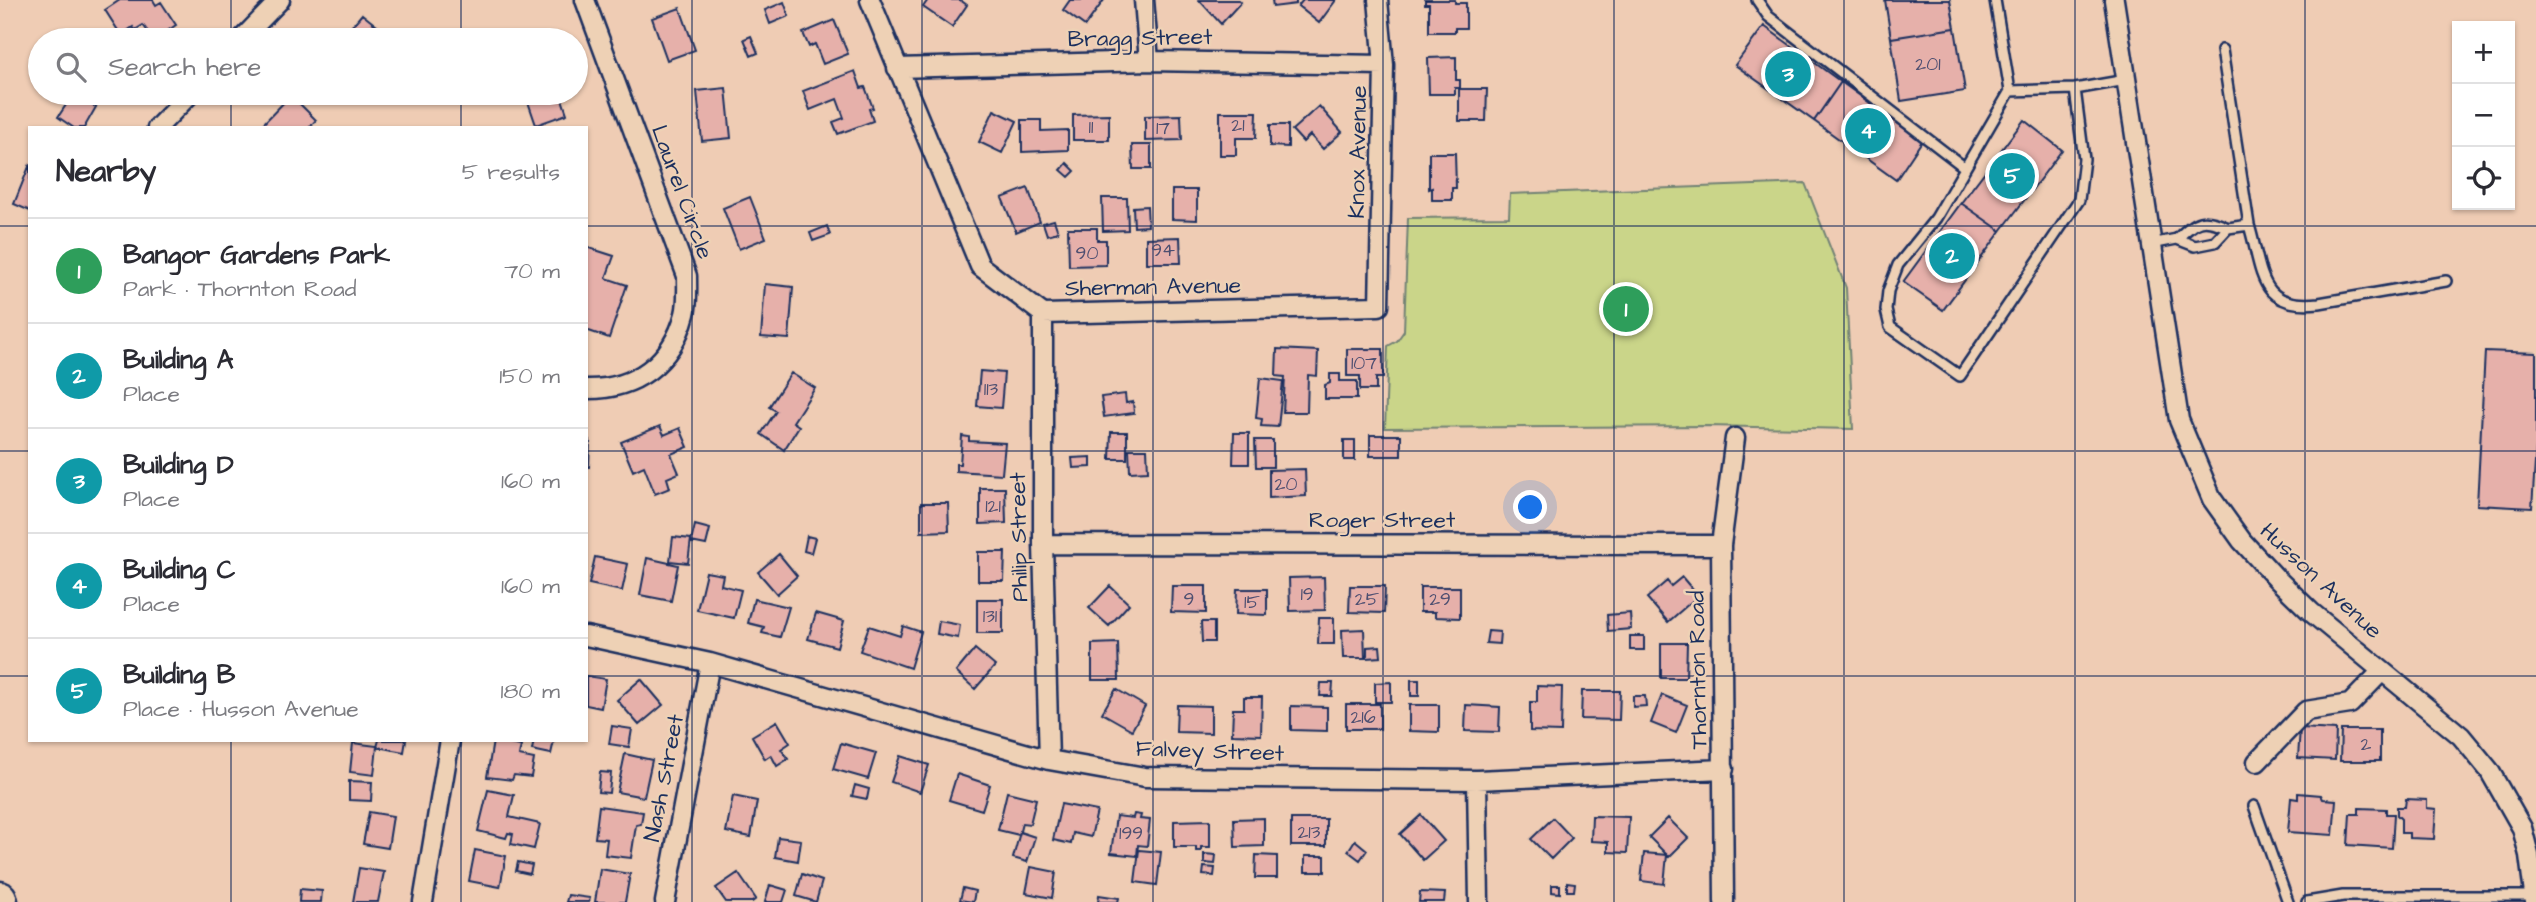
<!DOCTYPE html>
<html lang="en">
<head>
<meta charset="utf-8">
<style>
  :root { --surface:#fff; --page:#f2f2f3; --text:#2b2b33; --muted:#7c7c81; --line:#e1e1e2; --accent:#ea580c }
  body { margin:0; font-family:"Architects Daughter",sans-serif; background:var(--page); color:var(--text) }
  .controls { position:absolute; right:21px; top:21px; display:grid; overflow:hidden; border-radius:0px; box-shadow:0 2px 5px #0004 }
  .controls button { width:63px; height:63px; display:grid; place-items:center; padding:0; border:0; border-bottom:2px solid var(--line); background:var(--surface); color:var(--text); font:35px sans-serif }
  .you { position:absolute; left:1531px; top:508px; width:24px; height:24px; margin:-18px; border:5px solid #fff; border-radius:50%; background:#1a73e8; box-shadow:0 0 0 10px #1a73e833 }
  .badge { display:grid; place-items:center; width:46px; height:46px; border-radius:50%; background:var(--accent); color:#fff; font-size:23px; font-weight:700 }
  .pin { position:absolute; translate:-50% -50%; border:4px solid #fff; box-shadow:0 2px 7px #0006 }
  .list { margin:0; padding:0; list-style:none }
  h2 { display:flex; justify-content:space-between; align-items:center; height:91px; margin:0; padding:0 28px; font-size:30px }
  h2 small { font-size:23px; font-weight:400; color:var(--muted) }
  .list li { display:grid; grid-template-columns:46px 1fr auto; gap:21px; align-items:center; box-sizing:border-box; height:105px; padding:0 28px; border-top:2px solid var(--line) }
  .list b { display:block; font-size:26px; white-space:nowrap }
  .list p { margin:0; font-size:23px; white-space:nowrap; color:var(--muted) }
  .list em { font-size:23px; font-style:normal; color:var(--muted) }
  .icon { flex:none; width:38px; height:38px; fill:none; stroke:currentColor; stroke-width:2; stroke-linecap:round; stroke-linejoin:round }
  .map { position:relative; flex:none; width:2536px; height:902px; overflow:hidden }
  .search { position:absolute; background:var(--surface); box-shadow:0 2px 5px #0004; left:28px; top:28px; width:560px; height:77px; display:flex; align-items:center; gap:18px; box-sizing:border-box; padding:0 24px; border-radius:38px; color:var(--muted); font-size:26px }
  .panel { position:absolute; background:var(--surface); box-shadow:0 2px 5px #0004; left:28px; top:126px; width:560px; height:616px; border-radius:0px }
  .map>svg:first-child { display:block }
  .green { fill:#cad589; stroke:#728274; stroke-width:2 }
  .building { fill:#e6b0aa; stroke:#1b2f5e; stroke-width:2 }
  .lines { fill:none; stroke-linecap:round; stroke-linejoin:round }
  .lane-casing { stroke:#1b2f5e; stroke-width:14 }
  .street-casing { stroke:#1b2f5e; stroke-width:23 }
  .highway-casing { stroke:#1b2f5e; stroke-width:37 }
  .lane { stroke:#eed1b5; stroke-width:9 }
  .street { stroke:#eed1b5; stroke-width:18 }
  .highway { stroke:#eed1b5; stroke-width:32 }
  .grid { fill:none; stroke:#1b2f5e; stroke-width:2; stroke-opacity:0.55 }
  .labels { text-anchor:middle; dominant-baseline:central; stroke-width:5; stroke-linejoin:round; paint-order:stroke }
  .number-label { font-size:19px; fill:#4e4f71 }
  .street-label { font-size:23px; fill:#1b2f5e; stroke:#eed1b5 }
</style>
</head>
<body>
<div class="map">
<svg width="2536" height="902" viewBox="0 0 2536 902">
  <rect width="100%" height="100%" fill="#efccb4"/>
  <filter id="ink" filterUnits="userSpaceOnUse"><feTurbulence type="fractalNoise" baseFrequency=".0143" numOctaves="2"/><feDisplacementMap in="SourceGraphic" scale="14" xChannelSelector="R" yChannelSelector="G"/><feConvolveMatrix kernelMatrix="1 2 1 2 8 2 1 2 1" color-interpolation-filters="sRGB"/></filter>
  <g filter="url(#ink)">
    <path class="green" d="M1805,183L1846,288L1853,429L1708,426L1385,428L1388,346L1397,341L1404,331L1408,218L1509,217L1510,194Z"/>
    <path class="building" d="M120,0H153L156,5L161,2L176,25L154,40L143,25L135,30L133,27L121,35L105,10Z
      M928,0H960L967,5L952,27L923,7Z
      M1070,0H1104L1085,26L1063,10Z
      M1199,0H1239L1241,2L1221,24Z
      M1272,0H1296V4L1273,7Z
      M1303,0H1336L1319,23L1298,6Z
      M1425,0H1455V3H1466V28H1455V32H1429V4H1425Z
      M1885,0H1950L1955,28L1891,38Z
      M784,2L789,16L770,24L765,10Z
      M680,8L695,50L667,60L652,18Z
      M362,14L392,38L390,40H340Z
      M834,20L848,54L823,64L815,44L809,47L803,33Z
      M1764,26L1841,82L1814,121L1735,65Z
      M1955,28L1965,91L1901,101L1891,38Z
      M751,36L758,53L751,56L744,39Z
      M1456,57V80H1460V88H1455V94H1429L1428,58Z
      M855,71L861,88L865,87L873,108L869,109L873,121L838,134L833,122L844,118L837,99L810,110L803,91Z
      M1841,82L1922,141L1896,180L1814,121Z
      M726,88L731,138L702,141L697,91Z
      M1459,89H1487L1486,121H1459Z
      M74,93H99L92,105L96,107L84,128H74L58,117Z
      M525,93H560L567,114L536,125Z
      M291,95L316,120L309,128H259Z
      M1319,106L1342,132L1323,149L1310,135L1303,142L1292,130Z
      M994,110L1017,121L1002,153L979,142Z
      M1220,112H1257L1256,138H1236V155H1220Z
      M1109,114V140H1073V115Z
      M1181,115L1182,140L1145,141V116Z
      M1022,120H1041V131L1068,130V150L1022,152Z
      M2024,120L2062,150L2001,231L1961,203Z
      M1270,125H1288V147L1270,146Z
      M1132,145H1151V169H1133Z
      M1429,153H1455L1456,188H1452V200H1432V188L1429,189Z
      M1067,163L1075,171L1069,177L1061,170Z
      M30,164V211L14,204Z
      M1028,188L1040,222L1016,232L1002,198Z
      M1172,190H1197V220L1172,219Z
      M750,197L766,238L739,249L723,208Z
      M1102,198H1127L1128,230L1103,231Z
      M1961,203L2001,231L1943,310L1903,282Z
      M1147,206L1148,226L1134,227L1133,207Z
      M1054,220L1058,232L1047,235L1043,223Z
      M827,226L830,235L813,241L810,233Z
      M1068,228H1097V240H1106V265L1069,266Z
      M1180,237L1181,263H1146V238Z
      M586,247L614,256L606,278L627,285L609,338L586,330Z
      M765,284L793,287L789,339L761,337Z
      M1277,349L1318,351L1317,376L1308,375L1307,412H1283L1285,377L1276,376Z
      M1347,349H1383V378H1376V390H1360V376H1347Z
      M2485,351L2536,353V447L2532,508L2477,505Z
      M980,371L1004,373L1001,408L977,406Z
      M791,373L815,388L793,422L799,426L784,450L761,434L776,411L769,407Z
      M1330,374H1340V381H1357V399H1325V385L1330,383Z
      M1260,378L1283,381L1278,427L1261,426L1262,419L1256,418Z
      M1125,394L1126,403L1133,402L1134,413L1104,417L1101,397Z
      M660,426L664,435L680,428L688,447L671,454L679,473L667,478L670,488L655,494L644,466L633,471L621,442Z
      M1111,432H1127V459H1110Z
      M1234,433H1249V464H1233Z
      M1370,435H1401V456H1370Z
      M962,436L969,437V441L1005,443L1002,474L956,471V464H960Z
      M586,440H590L589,467H586Z
      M1255,440H1273V467H1256Z
      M1344,440H1355V460H1344Z
      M1129,449H1147L1148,471L1130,472Z
      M1091,457V467L1073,468L1072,458Z
      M1305,469L1306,496L1269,498V470Z
      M980,488H1005L1006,523L980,524Z
      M921,503H948L949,531L921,532Z
      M695,525L710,529L706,545L691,542Z
      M807,536L815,538L811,553L804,551Z
      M673,537L691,539L688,563L670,561Z
      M978,552H1005L1004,581H978Z
      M779,554L797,576L777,594L758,572Z
      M595,557L628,564L622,591L589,584Z
      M647,558L678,565L671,601L640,595Z
      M706,572L723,575L721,585L741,590L734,618L697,610Z
      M1324,577L1325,610L1290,611L1289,578Z
      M1682,577L1698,596L1668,622L1647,598L1667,581L1671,586Z
      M1110,586L1129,604L1109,626L1089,608Z
      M1172,586H1206V613L1171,612Z
      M1350,586H1385L1384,613L1349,612Z
      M1420,587H1460V618L1435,617V612H1420Z
      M1237,589H1267V615L1236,614Z
      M754,599L789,607L780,637L762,633L764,627L748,623Z
      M977,599H1003V633H977Z
      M816,613L844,621L837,647L808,639Z
      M1630,613L1631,629L1608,631L1607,615Z
      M1319,618H1334V644H1318Z
      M939,621L960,625L958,638L937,634Z
      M1201,622H1214V642H1202Z
      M869,626L900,636L903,626L921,632L910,668L860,651Z
      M1364,629L1365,658H1343L1342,630Z
      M1488,631L1500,632L1499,644L1486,643Z
      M1630,636H1644V650H1630Z
      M1118,643L1119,680H1092V644Z
      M1661,643H1687L1686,678H1661Z
      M1380,646L1381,657L1367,658V647Z
      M975,649L995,666L975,689L956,672Z
      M586,676L606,679L601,708L586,705Z
      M641,679L663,705L639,725L617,700Z
      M1411,680H1419V696H1411Z
      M1391,682V702H1375V683Z
      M1321,683H1333L1332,696H1320Z
      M1537,686L1562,687L1561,732L1530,731V702H1537Z
      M1116,689L1145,706L1132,730L1102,713Z
      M1582,691H1620L1619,720L1581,719Z
      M1662,695L1687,705L1676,733L1651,723Z
      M1633,696H1645L1646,706L1633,707Z
      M1244,697H1262L1261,735L1232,734L1233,709H1244Z
      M1346,704H1380V729H1346Z
      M1177,705L1211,706V733L1176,732Z
      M1409,705H1439V732L1409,731Z
      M1466,705L1500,707L1499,732L1465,731Z
      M1291,706L1327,707V731L1291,730Z
      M777,721L790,743L781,749L788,759L777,766L771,755L765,759L752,736Z
      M612,726L632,729L629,747L609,744Z
      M2300,728L2336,730L2335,760L2298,758Z
      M2341,730H2380V761H2340Z
      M379,740H406L404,752L377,747Z
      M534,740L554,741L551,754L532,750Z
      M493,741L521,746L519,756L534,759L531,777L514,775L512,780L487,777Z
      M353,743L377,746L374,775L350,772Z
      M841,743L876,753L868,779L833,769Z
      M625,754L652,760L644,797L617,792Z
      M900,756L929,765L920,792L891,782Z
      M600,772L611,773L609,793L598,792Z
      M957,774L990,785L982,810L949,800Z
      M349,781L372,782L371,801L349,800Z
      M855,785L869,789L867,799L852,796Z
      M488,790L514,795L509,817L540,824L534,849L511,844L513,834L508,833L506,838L478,831Z
      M1007,792L1036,799L1030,824L1022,823L1019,835L998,830Z
      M2298,793L2321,795L2323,799L2336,800L2333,835L2288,832L2291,798L2298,799Z
      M733,796L757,801L751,837L726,832Z
      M2406,799L2427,800V808L2436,809L2434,839L2409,838V833H2401V819L2397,815V807H2405Z
      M1061,804L1097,811L1091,837L1073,833L1071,844L1053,840Z
      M599,806L643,812L641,824L636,825L631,858L605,855L607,839L595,838Z
      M2359,808L2386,809V814H2394L2392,848L2348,845L2350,814H2359Z
      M369,812L393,816L388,848L363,844Z
      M1134,814L1141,815L1140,819L1150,820L1147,846L1138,845L1137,856L1111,853L1116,816L1133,818Z
      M1421,815L1444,841L1423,860L1400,834Z
      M1592,816L1629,817L1627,853L1608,852V842L1591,841Z
      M1264,818V846L1235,847L1234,819Z
      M1553,818L1572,838L1551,859L1531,839Z
      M1668,818L1688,838L1669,857L1649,837Z
      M1291,819H1326V846H1291Z
      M1210,820V847H1201V851H1196V847H1174V821Z
      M1020,832L1035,837L1027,862L1013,858Z
      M778,837L801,840L798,861L775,857Z
      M1355,840L1367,850L1360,860L1348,851Z
      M475,850L506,856L500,887L469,881Z
      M1139,850L1161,852L1157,885L1135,882Z
      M1644,853L1667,855L1664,884L1641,881Z
      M1204,854L1216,855L1215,864L1204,863Z
      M1256,855L1277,856V878H1255Z
      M1305,856H1325V872H1305Z
      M518,862L532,865L530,874L516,871Z
      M1031,867L1056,872L1052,898L1026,893Z
      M1204,867L1215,868L1214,876L1203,875Z
      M359,868L384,872L378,902H353Z
      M600,869L630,874L625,902H595Z
      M738,873L756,899L752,902H726L716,888Z
      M802,874L822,881L816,902L796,896Z
      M1567,882L1575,883L1574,891H1567Z
      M770,885L787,890L783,902H765Z
      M1552,885H1560V893L1552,892Z
      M963,888L975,891L973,902L960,900Z
      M300,889L322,891L321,902H299Z
      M1420,892L1445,893L1444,902H1419Z
      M568,895L590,898L589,902H566Z
      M1099,895L1119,898L1118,902H1098Z"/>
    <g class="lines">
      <g class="lane-casing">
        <path id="lane" d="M1757,0L1768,16L1964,167
          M1995,0L2010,91L2075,89L2126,80
          M2222,50L2249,225L2228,228
          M2010,91L1936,218L1898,265L1888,291L1886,310L1890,327L1960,376L2079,200L2084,159L2075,89
          M2249,225C2263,272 2258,310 2319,303L2446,281
          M2151,244L2177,239L2195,246L2215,242L2228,228C2203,216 2196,220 2177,239
          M2254,806L2288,902
          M2307,902L2343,896H2535"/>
      </g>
      <g class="street-casing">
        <path id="street" d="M585,0L687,276C687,288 688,303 685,314C672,363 635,390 586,389
          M870,0L980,266L1043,314L1379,306L1384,65L1378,0
          M1144,0L1149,61
          M2114,0L2179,420L2212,499L2242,541L2276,578L2311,612L2461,736L2489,770L2522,828L2529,855L2535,902
          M241,40L280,0
          M897,68L1149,61L1384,65
          M157,128L191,93
          M1043,314V544L1049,760
          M1043,544L1721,545
          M586,636L710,663L1049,760L1145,777L1477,780L1724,769
          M2257,762L2306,711L2350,704L2382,671
          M1477,780L1479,902
          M423,902L450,740
          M665,902L710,663
          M1724,902L1721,545L1735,438"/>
      </g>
      <g class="highway-casing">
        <path id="highway" d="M0,898L1,902"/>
      </g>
      <use href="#lane" class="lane"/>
      <use href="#street" class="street"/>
      <use href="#highway" class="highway"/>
    </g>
  </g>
  <path class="grid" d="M231,0V40M461,0V40M692,0V902M922,0V902M1153,0V902M1383,0V902M1614,0V902M1844,0V902M2075,0V902M2305,0V902M231,93V128M461,93V128M0,226H30M586,226H2536M0,451H30M586,451H2536M0,676H30M586,676H2536M231,740V902M461,740V902"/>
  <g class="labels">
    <g class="number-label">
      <text x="1928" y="64">201</text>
      <text x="1238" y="125">21</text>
      <text x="1091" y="127">11</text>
      <text x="1163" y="128">17</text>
      <text x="1163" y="250">94</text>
      <text x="1087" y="253">90</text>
      <text x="1364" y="363">107</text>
      <text x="991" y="389">113</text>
      <text x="1286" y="484">20</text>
      <text x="993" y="506">121</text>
      <text x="1307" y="594">19</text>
      <text x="1189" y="599">9</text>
      <text x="1367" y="599">25</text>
      <text x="1440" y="599">29</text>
      <text x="1252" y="602">15</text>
      <text x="990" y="616">131</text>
      <text x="1363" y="717">216</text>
      <text x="2366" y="744">2</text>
      <text x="1309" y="832">213</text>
      <text x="1131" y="833">199</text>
    </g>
    <g class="street-label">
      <text transform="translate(1140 38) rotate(-1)">Bragg Street</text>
      <text transform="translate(1358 152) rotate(-89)">Knox Avenue</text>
      <text transform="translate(682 192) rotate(70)">Laurel Circle</text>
      <text transform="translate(1153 287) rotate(-1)">Sherman Avenue</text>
      <text x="1382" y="520">Roger Street</text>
      <text transform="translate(1019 537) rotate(-91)">Philip Street</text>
      <text transform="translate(2321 581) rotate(43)">Husson Avenue</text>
      <text transform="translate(1698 670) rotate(-91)">Thornton Road</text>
      <text transform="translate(1210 751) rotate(2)">Falvey Street</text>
      <text transform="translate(664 778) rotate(-79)">Nash Street</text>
    </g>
  </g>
</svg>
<div class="controls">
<button>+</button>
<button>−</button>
<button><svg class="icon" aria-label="locate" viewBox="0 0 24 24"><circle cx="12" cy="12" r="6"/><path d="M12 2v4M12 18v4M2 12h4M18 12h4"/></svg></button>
</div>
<div class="you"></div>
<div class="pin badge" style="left:1626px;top:309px;background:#2e9e5b">1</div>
<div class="pin badge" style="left:1952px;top:256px;background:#0f9aa8">2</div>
<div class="pin badge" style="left:1788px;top:74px;background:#0f9aa8">3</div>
<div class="pin badge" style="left:1868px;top:131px;background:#0f9aa8">4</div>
<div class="pin badge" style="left:2012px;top:176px;background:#0f9aa8">5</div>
<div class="search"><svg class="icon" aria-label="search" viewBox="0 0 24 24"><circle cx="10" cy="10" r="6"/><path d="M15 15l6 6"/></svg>Search here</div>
<section class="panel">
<h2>Nearby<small>5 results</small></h2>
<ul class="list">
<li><span class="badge" style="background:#2e9e5b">1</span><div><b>Bangor Gardens Park</b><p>Park · Thornton Road</p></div><em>70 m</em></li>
<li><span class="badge" style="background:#0f9aa8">2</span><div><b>Building A</b><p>Place</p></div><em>150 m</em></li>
<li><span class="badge" style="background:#0f9aa8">3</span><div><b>Building D</b><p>Place</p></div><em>160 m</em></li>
<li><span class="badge" style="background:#0f9aa8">4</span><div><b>Building C</b><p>Place</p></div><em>160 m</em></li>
<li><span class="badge" style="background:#0f9aa8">5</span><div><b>Building B</b><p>Place · Husson Avenue</p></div><em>180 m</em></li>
</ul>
</section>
</div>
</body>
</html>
